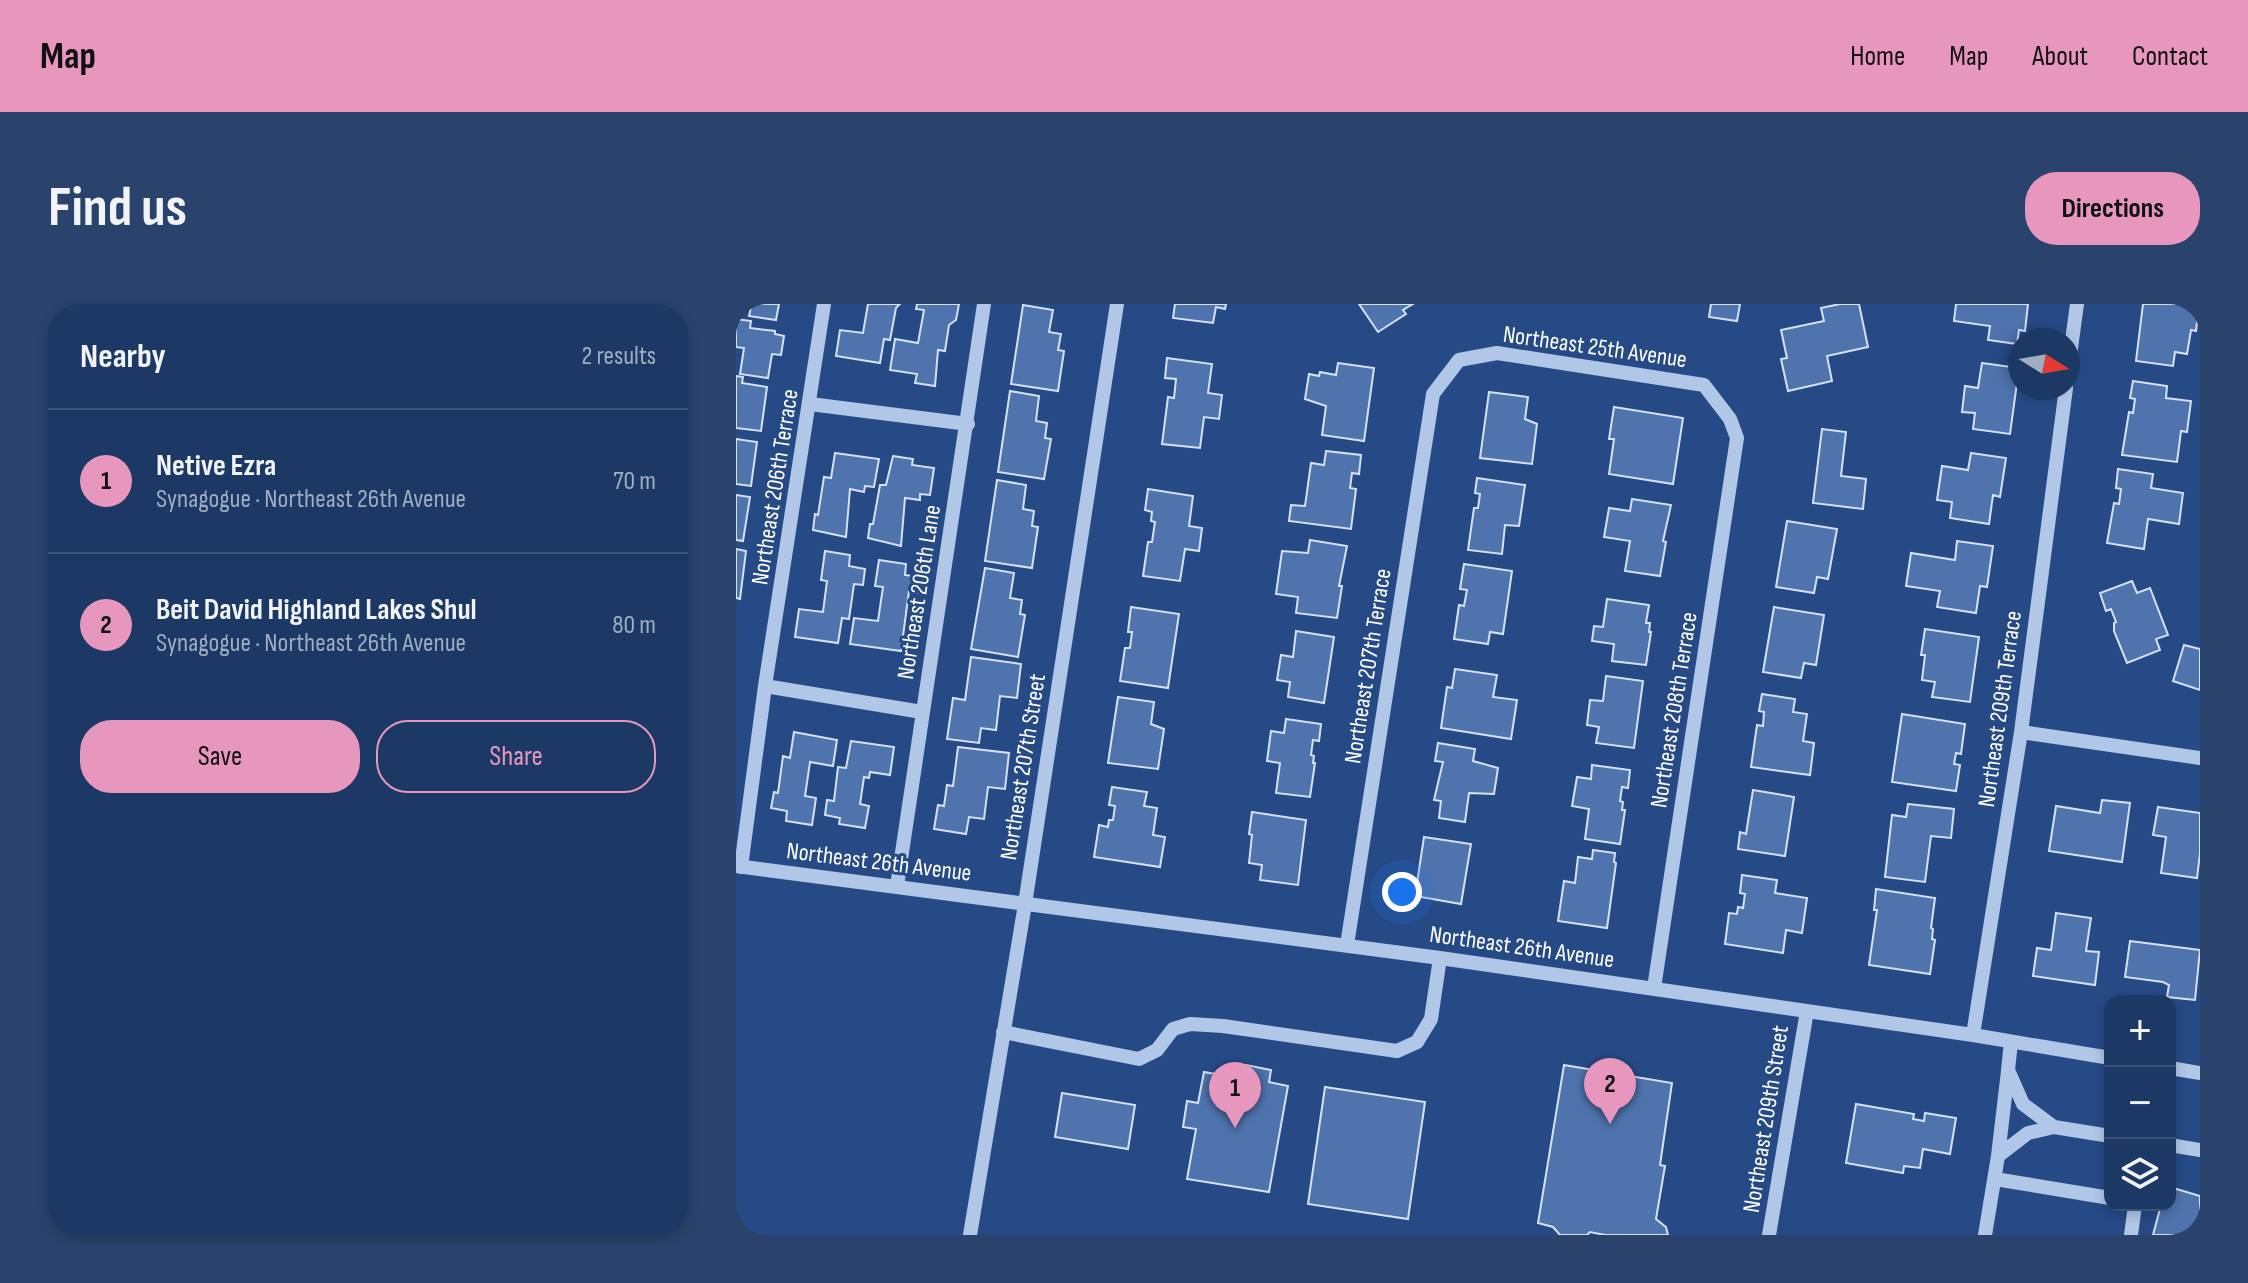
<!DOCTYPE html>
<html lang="en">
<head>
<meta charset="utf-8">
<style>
  :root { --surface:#1c3864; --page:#29436d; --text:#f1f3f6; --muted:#a0acbf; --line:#3a5278; --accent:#e797bd }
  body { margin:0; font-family:"Sofia Sans Condensed",sans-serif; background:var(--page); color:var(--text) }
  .controls { position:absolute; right:24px; bottom:24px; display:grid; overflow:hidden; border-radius:16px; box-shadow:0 4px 12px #0003 }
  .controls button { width:72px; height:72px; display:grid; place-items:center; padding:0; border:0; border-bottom:2px solid var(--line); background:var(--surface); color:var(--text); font:40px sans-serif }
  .compass { position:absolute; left:1272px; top:24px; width:72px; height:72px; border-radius:50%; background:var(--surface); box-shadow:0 4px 12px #0003; rotate:101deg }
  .you { position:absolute; left:666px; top:588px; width:28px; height:28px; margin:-20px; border:6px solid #fff; border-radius:50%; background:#1a73e8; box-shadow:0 0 0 12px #1a73e833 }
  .badge { display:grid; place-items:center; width:52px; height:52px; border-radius:50%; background:var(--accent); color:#111; font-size:26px; font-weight:700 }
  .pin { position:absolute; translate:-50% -66px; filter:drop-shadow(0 2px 4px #0008) }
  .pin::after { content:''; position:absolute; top:42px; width:28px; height:24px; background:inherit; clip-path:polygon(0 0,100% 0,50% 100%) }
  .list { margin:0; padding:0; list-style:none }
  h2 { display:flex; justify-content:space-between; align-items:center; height:104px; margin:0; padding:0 32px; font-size:34px }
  h2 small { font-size:26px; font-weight:400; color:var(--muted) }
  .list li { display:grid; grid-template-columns:52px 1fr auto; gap:24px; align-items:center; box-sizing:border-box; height:144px; padding:0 32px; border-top:2px solid var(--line) }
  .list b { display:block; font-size:30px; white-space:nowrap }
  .list p { margin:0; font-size:26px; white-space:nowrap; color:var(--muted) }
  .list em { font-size:26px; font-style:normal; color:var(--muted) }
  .actions { display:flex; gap:16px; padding:24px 32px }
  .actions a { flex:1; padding:18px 0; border:2px solid var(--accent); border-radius:32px; text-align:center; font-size:28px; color:var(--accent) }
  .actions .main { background:var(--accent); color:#111 }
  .icon { flex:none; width:44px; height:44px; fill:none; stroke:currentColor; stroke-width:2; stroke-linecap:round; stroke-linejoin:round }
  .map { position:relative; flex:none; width:1464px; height:931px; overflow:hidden; border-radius:32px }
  header { display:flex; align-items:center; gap:48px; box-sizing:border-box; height:112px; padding:0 40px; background:var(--accent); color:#111 }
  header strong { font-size:38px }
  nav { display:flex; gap:44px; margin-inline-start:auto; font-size:28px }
  .intro { display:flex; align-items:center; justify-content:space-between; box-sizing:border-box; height:192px; padding:0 48px }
  h1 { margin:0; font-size:56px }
  .button { padding:20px 36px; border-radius:32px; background:var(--accent); color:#111; font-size:28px; font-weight:700 }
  main { display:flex; gap:48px; padding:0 48px }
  aside { flex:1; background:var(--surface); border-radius:32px; box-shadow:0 4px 12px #0003 }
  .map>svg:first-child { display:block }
  .building { fill:#4f73ad; stroke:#d5e2f6; stroke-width:2 }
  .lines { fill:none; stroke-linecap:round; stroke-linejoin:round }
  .minor { stroke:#b1c7e8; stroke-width:14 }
  .labels { text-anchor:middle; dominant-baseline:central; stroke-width:6; stroke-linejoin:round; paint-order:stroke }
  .street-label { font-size:24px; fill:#fff; stroke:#264a86 }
</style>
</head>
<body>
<header>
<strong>Map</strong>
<nav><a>Home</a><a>Map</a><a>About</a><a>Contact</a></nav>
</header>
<div class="intro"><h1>Find us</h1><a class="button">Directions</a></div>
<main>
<aside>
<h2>Nearby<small>2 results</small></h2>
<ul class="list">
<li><span class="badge">1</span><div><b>Netive Ezra</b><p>Synagogue · Northeast 26th Avenue</p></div><em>70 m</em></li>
<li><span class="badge">2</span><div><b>Beit David Highland Lakes Shul</b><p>Synagogue · Northeast 26th Avenue</p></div><em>80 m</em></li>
</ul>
<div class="actions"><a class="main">Save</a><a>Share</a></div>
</aside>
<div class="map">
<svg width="1464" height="931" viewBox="0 0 1464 931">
  <rect width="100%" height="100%" fill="#264a86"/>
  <path class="building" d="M9,0H43L40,16L13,12L15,3L9,2Z
    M132,0H164L160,4L154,36L148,35L144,59L100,52L104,26L127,29Z
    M181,0H223L220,16L213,21L209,47L202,46L199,82L179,79L181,70L154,66L159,35L182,39L188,6L180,5Z
    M439,0H490L489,5L480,3L477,19L437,14Z
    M623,0H677L667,6L670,10L642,28Z
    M975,0H1004L1001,17L973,13Z
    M1104,0H1123L1132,43L1091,52L1096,77L1052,87L1045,55L1051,54L1045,26L1088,17L1085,4Z
    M1220,0H1292L1289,27L1283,26L1281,40L1252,36L1254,22L1218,17Z
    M1407,0H1463L1460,27L1455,26L1451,50L1439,48L1437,62L1400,57Z
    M287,1L317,6L313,28L325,30L322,46L328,47L322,87L275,80Z
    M0,15L15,17L14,24L39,27V30L48,32L45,51L36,50L32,74L4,70L8,44L0,43Z
    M431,54L476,60L472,89L486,91L483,115L468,113L464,144L426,140L432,93L438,94L440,75L429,74Z
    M602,59L638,64L628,137L586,131L590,102L569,95L573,70L583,72L584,68L600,71Z
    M1246,59L1283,64L1274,130L1237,125L1239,109L1226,108L1229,82L1242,84Z
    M0,72L7,73L6,79L31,83L25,127L0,124Z
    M1397,77L1431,82L1430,94L1455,97L1451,128L1445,127L1441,158L1386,151L1393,108L1397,109L1399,95L1394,94Z
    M274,87L303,92L300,117L311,119L309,134L315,135L308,175L262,168Z
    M753,88L792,93L789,115L801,120L796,160L744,154Z
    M878,103L947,114L937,180L873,170L878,135H873Z
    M1086,125L1110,128L1105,172L1130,175L1127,205L1077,199Z
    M0,135L21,138L15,182L0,180Z
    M590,147L625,151L623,170L616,169L614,184L620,185L615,225L553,217L555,201L569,202L575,159L588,161Z
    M99,149L143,155L138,183L129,182L128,188L114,185L110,233L77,226L79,210L82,211L88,173L95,174Z
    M1235,149L1270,154L1264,193L1257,191L1253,220L1214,214L1216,198L1201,196L1206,162L1232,166Z
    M157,152L177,155L176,161L198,164L194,191L184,190V196L169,194L165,242L132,234L134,220H137L144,181H150Z
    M1382,165L1417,170L1415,184L1447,189L1443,220L1412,215L1408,245L1371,239L1378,199L1383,200L1385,185L1380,184Z
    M741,174L789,181L783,222L769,221L766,250L732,246L738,204H742L744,190L739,189Z
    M261,176L290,181L287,205L298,207L296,222L302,223L296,264L249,257Z
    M412,185L457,192L453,222L466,224L463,247L449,245L444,277L407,272L412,238H416L419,218L415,217L416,208L409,206Z
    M0,191L14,193L7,237L0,236Z
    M896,195L935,201L927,237L930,238L924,272L889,267L894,237L868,233L873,204L894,207Z
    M1051,217L1101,225L1092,275L1081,273L1078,289L1040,283Z
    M574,236L611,242L603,282H606L601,314L560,309L562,293L540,290L546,247L572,249Z
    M1221,237L1257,242L1251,283L1244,282L1240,309L1201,303L1204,287L1170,282L1175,249L1219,256Z
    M0,245L10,247L4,295L0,294Z
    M89,247L114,251L113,262L129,265L127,281L118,280L113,315L106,314L102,339L59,333L63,305L87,308L91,277L85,276Z
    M143,256L170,260L169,271L183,273L181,289L173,287L165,347L114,340L118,314L142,317L147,283L139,282Z
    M728,260L776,267L767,330L754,328L752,340L718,335L723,301L728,302L731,286L724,285Z
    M249,264L278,269L274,294L286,296L284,310L289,311L282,353L235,345Z
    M1396,277L1401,289L1414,284L1432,331L1420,335L1424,346L1391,359L1378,327V319L1380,318L1375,305L1370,307L1364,289Z
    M871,295L913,301L910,319H914L913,328H915L910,361L876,357L878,340L856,337L858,322L867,323Z
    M395,303L443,310L432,384L384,377L389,344H394L396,328H392Z
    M1038,303L1088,311L1080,361L1068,359L1065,374L1027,368Z
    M1189,325L1243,333L1234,398L1196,393L1199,378L1186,376L1189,351H1185Z
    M560,327L598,333L588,399L552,393L554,378L541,376L545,351L557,353Z
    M1448,341L1464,345V386L1437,377Z
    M235,353L285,360L281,394L264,392L260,426L245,424L243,439L211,435L217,394L229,396Z
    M719,365L761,371L757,393L781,396L775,435L705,424L711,383L716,384Z
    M870,372L907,377L898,444L860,439L863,423L851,421L854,396L867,397Z
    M1026,390L1059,395L1057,408L1071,410L1067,437L1078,439L1074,471L1015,463L1021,421L1027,422L1028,408L1023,407Z
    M382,393L418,398L415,420L428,425L422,465L372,459Z
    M1166,410L1229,420L1225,450L1220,449L1218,460L1224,461L1220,487L1156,478Z
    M550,415L585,420L583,437L577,436L575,451L578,452L577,459H579L574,493L540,489L544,459L531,457L535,427L548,429Z
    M58,428L101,436L97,462L74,458L69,492L80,494L76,521L50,517L51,507L35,504L38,488L42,489L47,452L54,454Z
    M115,437L158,443L154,471L134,468L133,474L128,473L124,500L133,502L129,524L103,520L104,514L89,511L91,496L98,497L102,463L110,464Z
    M702,439L739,445L737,457L762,464L758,490L733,489L729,518L703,514L705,497L698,496L707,458L699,457Z
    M222,443L273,449L269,485L252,483L248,515L233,513L230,530L198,525L202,501L208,502L211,481L217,482Z
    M856,461L894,466L892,484L886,483L884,497L887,498L886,506H889L884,540L849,535L853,505L836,502L841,473L855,475Z
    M376,483L411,488L408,502L421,504L417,531L429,533L424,563L358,553L363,521L372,523L373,516H377L379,502L373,501Z
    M1017,486L1058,493L1049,552L1002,545L1004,528L1010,530Z
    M1366,496L1394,499L1386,558L1313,547L1320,502L1364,509Z
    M1172,500L1218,505L1215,534L1195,532L1189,578L1149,573L1156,511L1170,513Z
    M1422,503L1464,509V549L1461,574L1425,569L1430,533L1417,531Z
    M516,508L570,516L562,581L524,576L526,561L513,559L516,531L513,530Z
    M688,533L735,540L725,600L679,592Z
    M857,546L879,549L878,558L880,559L871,624L822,617L828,577L839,579L842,553L856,555Z
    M1006,571L1041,576L1039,589L1071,594L1066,629L1050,626L1047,649L989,640L993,609L1001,610L1002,603L1007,604L1009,590L1004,589Z
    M1140,585L1199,594L1195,624L1197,625L1196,635L1199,636L1194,670L1133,661L1141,606H1138Z
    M1320,609L1355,614L1350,647L1363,648L1359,681L1297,672L1301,644L1315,646Z
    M1394,637L1464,646L1459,696L1431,693L1433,681L1427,678L1389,673Z
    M510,761L535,766L533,778L552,782L533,888L451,875L460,825L447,823L451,797L462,799L468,768L508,775Z
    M828,761L936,779L924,861L929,862L920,915L930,923L932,931H869L854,928L851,931H824L817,923L802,919Z
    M589,783L689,798L672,915L572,900Z
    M326,789L399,801L392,845L319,833Z
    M1120,800L1178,810L1177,815L1188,817L1189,809L1220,814L1214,850L1187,845L1184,864L1168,862L1167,869L1110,859Z
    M1434,883L1464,892V910L1459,931H1417L1425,901H1434Z"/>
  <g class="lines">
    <path class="minor" d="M1332,66L1341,0
      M74,100L232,120
      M29,382L186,408
      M1285,428L1464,454
      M0,562L704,654L1237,731L1374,754
      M5,563L29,382L88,0
      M161,582L248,0
      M611,641L697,90L723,56L761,49L968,81L994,115L1001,134L918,684
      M267,728L403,755L421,746L437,725L454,720L487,722L661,747L681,738L695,715L704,654
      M1237,731L1285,428L1330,84
      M1275,738L1272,766L1287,800L1318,823L1374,832
      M1434,764L1464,769
      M1272,767L1262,852L1292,829L1318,823
      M1434,841L1464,846
      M1259,875L1374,894
      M234,931L289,600L381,0
      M1033,931L1071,707
      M1249,931L1262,852
      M1395,931L1399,901"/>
  </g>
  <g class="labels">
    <g class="street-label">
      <text transform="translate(859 43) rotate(8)">Northeast 25th Avenue</text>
      <text transform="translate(39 183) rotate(-81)">Northeast 206th Terrace</text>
      <text transform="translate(183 288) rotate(-81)">Northeast 206th Lane</text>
      <text transform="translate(632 362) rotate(-81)">Northeast 207th Terrace</text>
      <text transform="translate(1264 405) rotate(-82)">Northeast 209th Terrace</text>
      <text transform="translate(938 406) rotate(-81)">Northeast 208th Terrace</text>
      <text transform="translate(287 463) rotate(-81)">Northeast 207th Street</text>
      <text transform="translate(143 558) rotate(7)">Northeast 26th Avenue</text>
      <text transform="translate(786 643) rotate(8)">Northeast 26th Avenue</text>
      <text transform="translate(1030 815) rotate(-81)">Northeast 209th Street</text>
    </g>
  </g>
</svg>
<div class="controls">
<button>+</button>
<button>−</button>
<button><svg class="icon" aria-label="layers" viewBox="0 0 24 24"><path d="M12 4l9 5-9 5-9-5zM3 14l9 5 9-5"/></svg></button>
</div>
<svg class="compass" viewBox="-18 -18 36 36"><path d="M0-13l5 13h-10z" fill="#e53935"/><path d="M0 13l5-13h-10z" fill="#a0acbf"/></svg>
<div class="you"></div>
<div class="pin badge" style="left:499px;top:824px">1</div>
<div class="pin badge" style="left:874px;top:820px">2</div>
</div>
</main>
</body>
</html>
